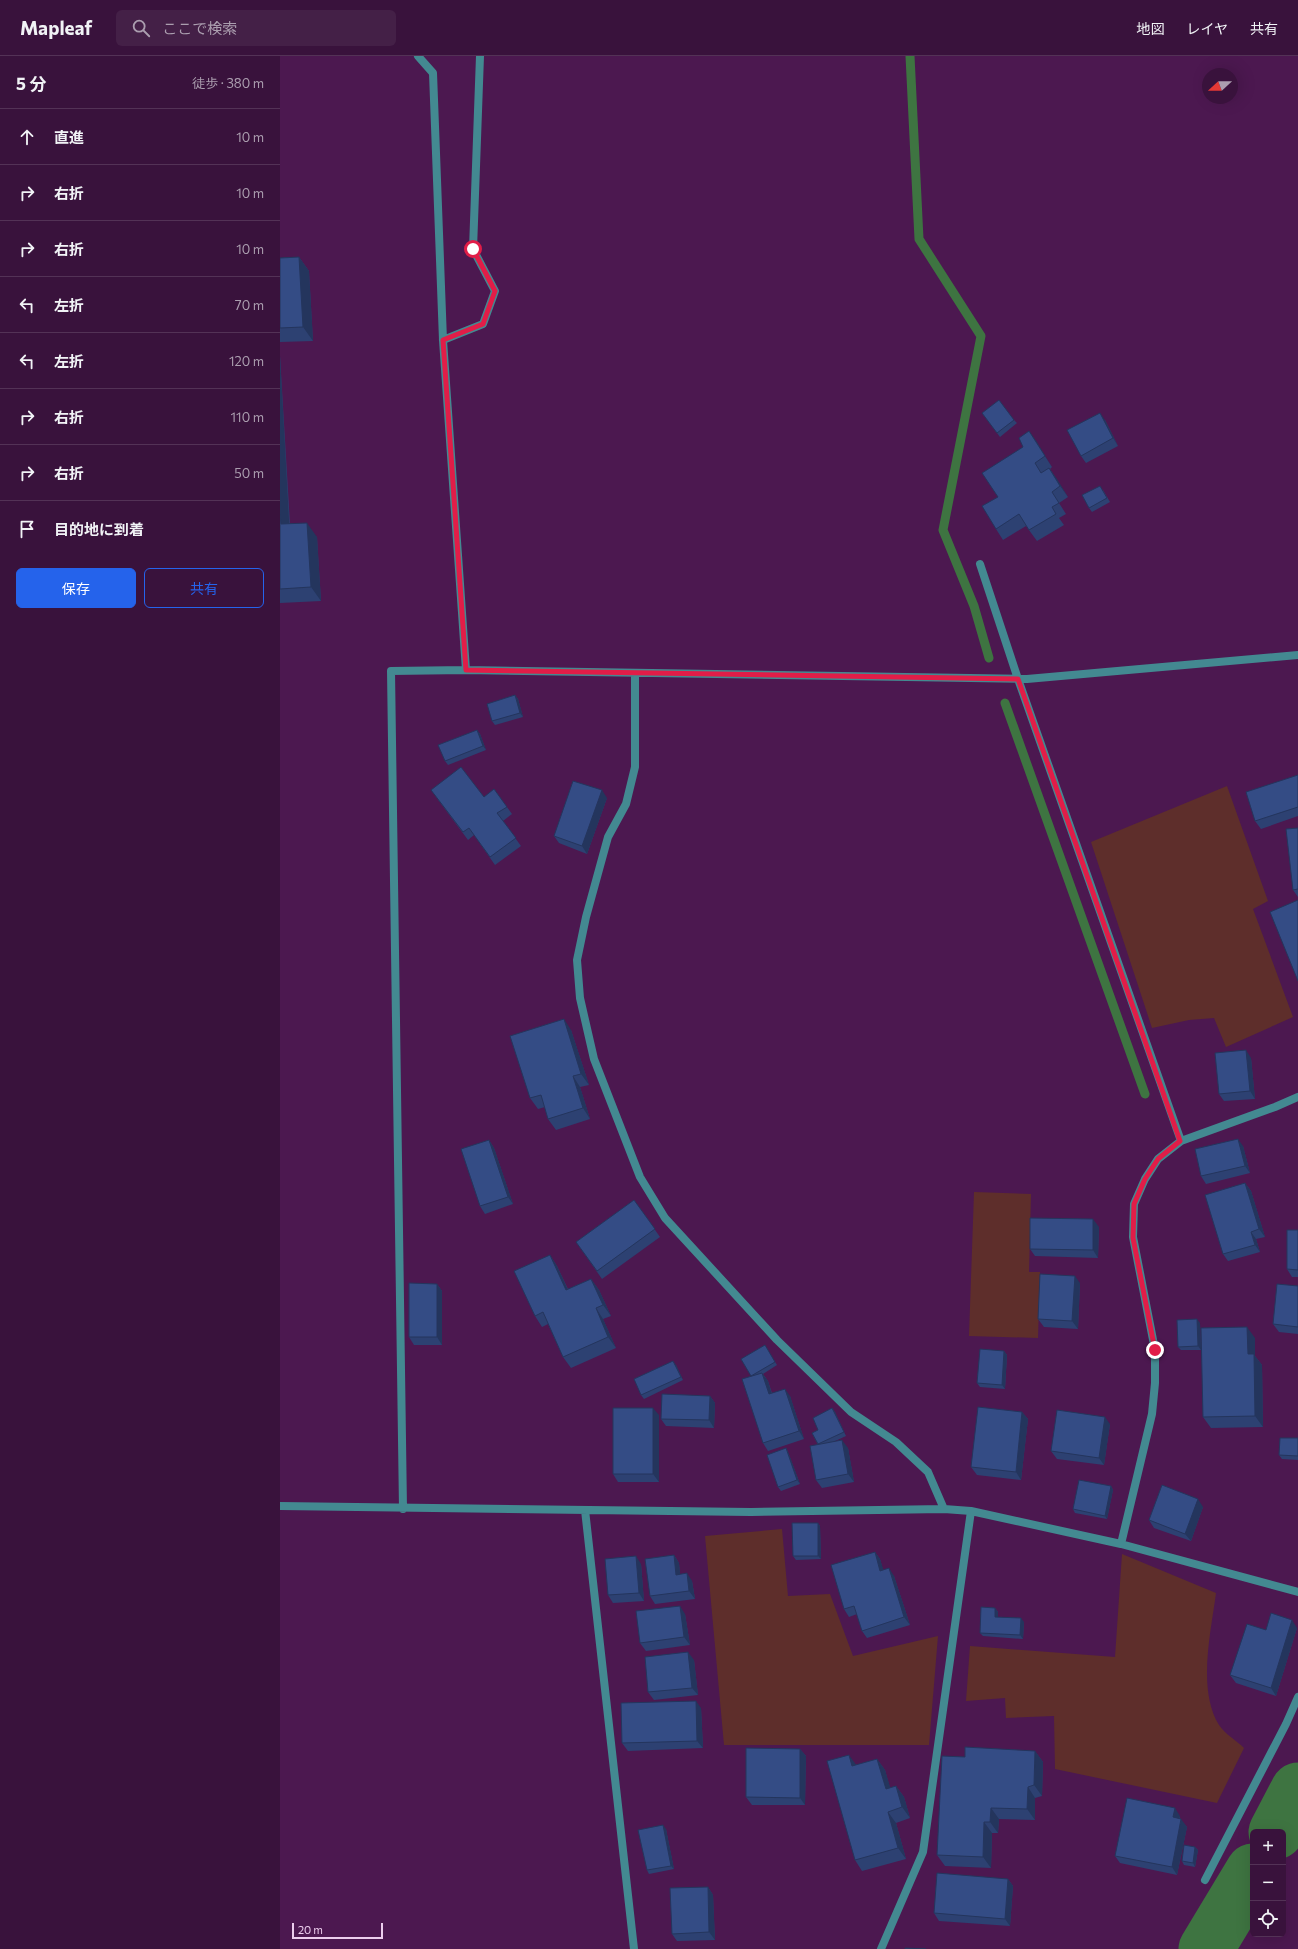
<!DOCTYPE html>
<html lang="ja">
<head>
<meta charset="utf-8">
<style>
  :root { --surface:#39123c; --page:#442047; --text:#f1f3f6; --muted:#ab9eaf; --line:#533256; --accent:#2563eb }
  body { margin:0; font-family:Commissioner,"Noto Sans JP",sans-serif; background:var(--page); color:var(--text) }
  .controls { position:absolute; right:12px; bottom:12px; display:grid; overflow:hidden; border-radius:6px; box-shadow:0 4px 16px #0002 }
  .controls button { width:36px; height:36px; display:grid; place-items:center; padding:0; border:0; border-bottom:1px solid var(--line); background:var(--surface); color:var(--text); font:20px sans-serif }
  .compass { position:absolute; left:922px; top:12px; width:36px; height:36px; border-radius:50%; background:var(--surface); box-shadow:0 4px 16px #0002; rotate:249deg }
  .scale { position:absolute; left:12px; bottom:10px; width:91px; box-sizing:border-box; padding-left:4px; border:2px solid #eccded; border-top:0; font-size:11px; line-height:14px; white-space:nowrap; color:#eccded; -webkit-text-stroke:3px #4c1850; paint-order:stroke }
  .stop { position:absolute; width:12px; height:12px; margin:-9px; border:3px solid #e11d48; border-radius:50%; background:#fff }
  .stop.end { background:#e11d48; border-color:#fff; box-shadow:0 1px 4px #0008 }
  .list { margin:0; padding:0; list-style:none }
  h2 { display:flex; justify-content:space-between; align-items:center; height:52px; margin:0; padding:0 16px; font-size:17px }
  h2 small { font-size:13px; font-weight:400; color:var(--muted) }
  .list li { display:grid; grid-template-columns:26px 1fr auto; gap:12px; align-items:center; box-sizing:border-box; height:56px; padding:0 16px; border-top:1px solid var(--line) }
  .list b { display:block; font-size:15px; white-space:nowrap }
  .list em { font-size:13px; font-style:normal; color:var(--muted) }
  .actions { display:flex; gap:8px; padding:12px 16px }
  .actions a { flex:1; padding:9px 0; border:1px solid var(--accent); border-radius:6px; text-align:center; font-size:14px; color:var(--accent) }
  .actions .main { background:var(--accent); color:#fff }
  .icon { flex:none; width:22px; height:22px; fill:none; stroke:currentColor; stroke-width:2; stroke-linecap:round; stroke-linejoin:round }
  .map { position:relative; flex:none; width:1018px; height:1893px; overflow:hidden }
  header { display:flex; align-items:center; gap:24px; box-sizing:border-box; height:56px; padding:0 20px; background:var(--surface); border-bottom:1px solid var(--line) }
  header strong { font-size:19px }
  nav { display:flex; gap:22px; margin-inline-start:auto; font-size:14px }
  .search { width:280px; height:36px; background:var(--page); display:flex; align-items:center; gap:10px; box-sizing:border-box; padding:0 14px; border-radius:6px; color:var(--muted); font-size:15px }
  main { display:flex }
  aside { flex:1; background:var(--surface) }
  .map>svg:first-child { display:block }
  .green { fill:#5e2e2b }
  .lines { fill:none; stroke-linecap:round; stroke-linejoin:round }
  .stream { stroke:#3e7441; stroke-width:9 }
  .river { stroke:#3e7441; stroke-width:55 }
  .minor { stroke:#438991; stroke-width:8 }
  .wall { fill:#2d4172 }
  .shaded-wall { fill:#24355d }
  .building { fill:#344c85; stroke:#24355d }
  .route { stroke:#e11d48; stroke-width:5 }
</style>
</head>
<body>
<header>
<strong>Mapleaf</strong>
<div class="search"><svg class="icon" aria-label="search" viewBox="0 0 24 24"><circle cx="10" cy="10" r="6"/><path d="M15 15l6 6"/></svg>ここで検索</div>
<nav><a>地図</a><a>レイヤ</a><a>共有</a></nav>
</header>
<main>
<aside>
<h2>5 分<small>徒歩 · 380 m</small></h2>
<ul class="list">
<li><svg class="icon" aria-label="ahead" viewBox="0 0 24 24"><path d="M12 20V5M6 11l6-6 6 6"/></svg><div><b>直進</b></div><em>10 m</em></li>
<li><svg class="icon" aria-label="right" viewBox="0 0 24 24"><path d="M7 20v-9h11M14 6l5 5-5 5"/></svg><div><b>右折</b></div><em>10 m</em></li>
<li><svg class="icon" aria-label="right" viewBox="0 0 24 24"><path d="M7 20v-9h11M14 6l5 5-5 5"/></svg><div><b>右折</b></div><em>10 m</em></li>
<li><svg class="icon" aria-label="left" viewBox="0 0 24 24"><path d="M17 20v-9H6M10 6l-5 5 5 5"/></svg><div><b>左折</b></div><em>70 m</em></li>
<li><svg class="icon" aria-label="left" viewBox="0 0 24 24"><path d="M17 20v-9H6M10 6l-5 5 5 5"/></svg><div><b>左折</b></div><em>120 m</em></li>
<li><svg class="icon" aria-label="right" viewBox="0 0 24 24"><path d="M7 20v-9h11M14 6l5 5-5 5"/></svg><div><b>右折</b></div><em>110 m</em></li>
<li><svg class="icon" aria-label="right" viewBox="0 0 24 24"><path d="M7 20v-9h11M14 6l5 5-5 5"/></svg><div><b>右折</b></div><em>50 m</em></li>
<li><svg class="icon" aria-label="arrive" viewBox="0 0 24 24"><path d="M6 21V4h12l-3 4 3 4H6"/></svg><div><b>目的地に到着</b></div></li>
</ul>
<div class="actions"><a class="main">保存</a><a>共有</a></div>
</aside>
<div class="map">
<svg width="1018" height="1893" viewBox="0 0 1018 1893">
  <rect width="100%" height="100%" fill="#4c1850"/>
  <path class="green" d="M947,730L988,845L973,853L1013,961L946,991L934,962L909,964L872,972L811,786Z
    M694,1136L751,1138L749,1216H760L758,1282L689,1280Z
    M502,1473L508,1540L550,1538L573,1600L658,1580L649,1689H444L425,1480Z
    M842,1498L936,1537C931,1576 917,1633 939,1669C945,1678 957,1685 964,1692L937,1747L775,1713L774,1660L726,1662L725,1642L686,1645L690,1590L835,1601Z"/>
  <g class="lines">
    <path class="stream" d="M630,0L639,183L701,280L663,474L694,550L709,602
      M725,647L865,1038"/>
    <path class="river" d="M996,1776L1018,1734
      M926,1893L973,1815"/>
    <path class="minor" d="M138,0L153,17L163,284L186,614
      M163,284L203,268L215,235L193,193L200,0
      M700,508L738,623L901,1085
      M355,617V711L346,748L328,781L306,861L297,904L300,942L314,1003L360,1121L385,1162L497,1284L571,1356L616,1386L648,1416L664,1453
      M0,1450L471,1456L664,1453L691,1455L841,1488L1018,1536
      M123,1453L111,615L186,614L747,623L1018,599
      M305,1454L354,1893
      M841,1488L872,1358L875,1327V1294L853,1181L854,1148L865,1123L878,1103L901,1085L995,1051L1018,1041
      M925,1824L1006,1668L1018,1641
      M601,1893L643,1796L691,1455"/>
  </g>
  <path class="wall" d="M19,201L29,215L33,285L0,286V202Z
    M0,300L10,468L37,481L41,545L0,547Z
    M702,357L734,364L737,367L720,381Z
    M825,364L838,390L806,407L801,400Z
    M749,375L772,411L770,413L788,441L779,447L786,458L779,462L784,469L757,485L746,470L723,484L716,473L718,441L743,391Z
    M823,434L830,446L812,456L809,452Z
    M235,639L238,643L243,661L215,669L212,665Z
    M197,674L200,678L206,694L168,709L165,705Z
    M1018,719V760L981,773L975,765Z
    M214,733L232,758L223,765L241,790L215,809L194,779L188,784L156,741H204Z
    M327,742L307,798L279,787L274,780Z
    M1018,772V841L1013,834Z
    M291,974L309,1029L300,1031L310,1063L276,1074L268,1063L265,1051L258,1053L250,1042Z
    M971,1002L975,1043L944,1045L939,1038Z
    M209,1084L214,1092L233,1148L205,1158L200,1150Z
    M963,1090L970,1117L926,1128L921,1120Z
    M965,1127L971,1135L985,1181L976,1183L980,1196L948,1205L943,1198Z
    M354,1144L380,1181L322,1223L296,1186Z
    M819,1171L818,1202L755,1200L750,1193Z
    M1018,1174V1221H1012L1007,1213Z
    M270,1199L277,1210L288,1233L311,1223L319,1234L331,1260L323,1263L336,1292L291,1312L283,1301L268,1268L262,1271L255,1260Z
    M800,1227L798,1273L764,1271L758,1263Z
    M157,1228L162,1235V1289H134L129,1281Z
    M1018,1230V1278L999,1276L993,1268Z
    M920,1267L921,1294H901L898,1291Z
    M975,1282V1300L982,1309L983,1371L931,1372L923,1361Z
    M487,1293L497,1309L483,1318L488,1325L492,1337L510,1340L524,1383L488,1395L483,1387L471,1320L461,1303Z
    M724,1295L727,1299L725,1333L700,1331L697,1327Z
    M396,1309L403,1324L364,1343L361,1339Z
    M430,1340L435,1347L434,1372L386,1370L381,1363Z
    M552,1352L555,1356L566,1380L553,1386L568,1392L574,1426L542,1432L536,1424L538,1389L532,1377L538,1374Z
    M742,1356L748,1363L741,1424L697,1419L691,1411Z
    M379,1359V1426H338L333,1418Z
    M830,1368L824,1409L777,1403L771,1395Z
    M1018,1382V1404L1002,1403L999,1399Z
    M506,1392L508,1396L520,1428L501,1435L498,1431Z
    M831,1430L833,1434L827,1463L795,1457L793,1453Z
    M923,1451L911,1485L874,1472L869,1464Z
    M538,1467L540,1470L541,1503L516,1504L513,1500Z
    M595,1496L600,1503L603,1514L614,1520L630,1569L587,1582L582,1575L577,1558L569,1561L564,1553Z
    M394,1499L399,1507L400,1518L412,1525L415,1543L375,1548L370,1540Z
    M361,1508L364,1545L333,1547L328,1539Z
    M715,1552L718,1556V1561L744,1566L743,1583L703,1580L700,1577Z
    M405,1558L410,1589L366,1595L360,1587Z
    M1017,1572L996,1640L956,1627L950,1619L986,1574Z
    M414,1604L418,1639L374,1644L368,1636Z
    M421,1652L423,1692L348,1695L342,1687Z
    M520,1693L526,1700L525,1749H472L466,1741Z
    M755,1695L763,1706L762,1740L755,1742V1764L719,1763L718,1777H712L711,1812L665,1810L657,1799L685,1701Z
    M597,1703L605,1714L610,1732L616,1730L624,1741L630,1762L616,1767L626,1803L582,1815L575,1804L576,1709Z
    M900,1760V1763L907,1771L897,1819L840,1807L835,1800Z
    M386,1773L394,1813L369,1818L367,1814Z
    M915,1791L918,1794L915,1811L904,1809L902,1805Z
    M728,1823L733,1830L730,1870L659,1865L654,1857Z
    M428,1831L433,1839L435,1884L397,1885L392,1878Z"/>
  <path class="shaded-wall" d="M19,201L29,215L33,285L23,271Z
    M0,300L10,482L1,468L0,458Z
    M820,357L825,364L838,390L833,382Z
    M749,375L757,386L772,411L765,400Z
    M769,412L777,423L788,441L780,430Z
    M27,467L37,481L41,545L31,531Z
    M235,639L238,643L243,661L240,657Z
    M197,674L200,678L206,694L203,690Z
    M322,734L327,742L307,798L302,790Z
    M284,963L291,974L309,1029L301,1018Z
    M966,994L971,1002L975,1043L970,1035Z
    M293,1020L300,1031L310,1063L303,1052Z
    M958,1083L963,1090L970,1117L965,1110Z
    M209,1084L214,1092L233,1148L228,1141Z
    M965,1127L971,1135L985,1181L979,1173Z
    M813,1163L819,1171L818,1202L813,1194Z
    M971,1176L976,1183L980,1196L975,1189Z
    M270,1199L277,1210L293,1245L286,1234Z
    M795,1220L800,1227L798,1273L792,1265Z
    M311,1223L319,1234L331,1260L323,1249Z
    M157,1228L162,1235V1289L157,1281Z
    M316,1252L323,1263L336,1292L328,1281Z
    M917,1263L920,1267L921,1294L918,1290Z
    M967,1271L975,1282V1300L982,1309L983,1371L975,1360L968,1298Z
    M724,1295L727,1299L725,1333L722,1329Z
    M393,1305L396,1309L403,1324L401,1321Z
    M482,1317L488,1325L494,1346L489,1338Z
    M505,1333L510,1340L524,1383L519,1375Z
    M430,1340L435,1347L434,1372L429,1364Z
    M373,1352L379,1359V1426L373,1418Z
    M552,1352L555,1356L566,1380Z
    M742,1356L748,1363L741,1424L736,1416Z
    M825,1361L830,1368L824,1409L819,1402Z
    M562,1384L568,1392L574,1426L568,1418Z
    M506,1392L508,1396L520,1428L517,1424Z
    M831,1430L833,1434L827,1463L825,1460Z
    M918,1443L923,1451L911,1485L905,1478Z
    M538,1467L540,1470L541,1503L538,1500Z
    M595,1496L600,1503L606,1522L600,1515Z
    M394,1499L399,1507L401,1527L396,1519Z
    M356,1500L361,1508L364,1545L359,1537Z
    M609,1512L614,1520L630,1569L624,1561Z
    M407,1517L412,1525L415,1543L409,1535Z
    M400,1550L405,1558L410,1589L404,1581Z
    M715,1552L718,1556V1565L715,1561Z
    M741,1562L744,1566L743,1583L740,1579Z
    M1012,1564L1017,1572L996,1640L991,1632Z
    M408,1596L414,1604L418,1639L412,1632Z
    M416,1645L421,1652L423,1692L417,1685Z
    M520,1693L526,1700L525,1749L520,1742Z
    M755,1695L763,1706L762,1740L754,1729Z
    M569,1699L577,1710H572Z
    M597,1703L605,1714L614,1744L606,1733Z
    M616,1730L624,1741L630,1762L622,1751Z
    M748,1731L755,1742V1764L747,1753Z
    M711,1752L719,1763L718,1777L710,1766Z
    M895,1752L900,1760L898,1769L893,1761Z
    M608,1756L616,1767L626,1803L618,1792Z
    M901,1763L907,1771L897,1819L892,1811Z
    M704,1766L712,1777L711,1812L703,1801Z
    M383,1769L386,1773L394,1813L391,1810Z
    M915,1791L918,1794L915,1811L913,1807Z
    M728,1823L733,1830L730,1870L725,1863Z
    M428,1831L433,1839L435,1884L429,1876Z"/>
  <path class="building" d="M19,201L23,271L0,272V202Z
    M719,344L734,364L717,377L702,357Z
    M820,357L833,382L801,400L787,374Z
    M749,375L765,400L755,407L761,417L769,412L780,430L772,436L779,447L772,451L776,458L749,474L739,458L716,473L702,450L718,441L702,417L743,391L739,382Z
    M820,430L827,442L809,452L802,439Z
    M0,458L1,468L27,467L31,531L0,533Z
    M235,639L240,657L212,665L207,648Z
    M197,674L203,690L165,705L158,689Z
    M181,711L204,741L214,733L227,751L217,757L236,782L210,801L189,772L183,776L151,734Z
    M1018,719V751L975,765L966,736Z
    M293,725L322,734L302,790L274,780Z
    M1018,772V833L1013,834L1006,773Z
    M1018,844V925L990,856Z
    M284,963L301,1018L293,1020L303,1052L268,1063L261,1039L250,1042L230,980Z
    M966,994L970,1035L939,1038L935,997Z
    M958,1083L965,1110L921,1120L915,1093Z
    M209,1084L228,1141L200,1150L181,1093Z
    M965,1127L979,1173L971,1176L975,1189L943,1198L925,1139Z
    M354,1144L375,1173L317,1215L296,1186Z
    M750,1162L813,1163V1194L750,1193Z
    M1007,1174H1018V1214L1007,1213Z
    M270,1199L286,1234L311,1223L323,1249L316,1252L328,1281L283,1301L263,1256L255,1260L234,1215Z
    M760,1218L795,1220L792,1265L758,1263Z
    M129,1227L157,1228V1281H129Z
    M997,1228L1018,1230V1271L993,1268Z
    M917,1263L918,1290L898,1291L897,1264Z
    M967,1271L968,1298H974L975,1360L923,1361L921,1272Z
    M485,1289L495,1306L471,1320L461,1303Z
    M700,1293L724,1295L722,1329L697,1327Z
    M393,1305L401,1321L361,1339L354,1323Z
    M482,1317L489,1338L505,1333L519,1375L483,1387L462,1323Z
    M382,1338L430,1340L429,1364L381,1363Z
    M698,1351L742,1356L736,1416L691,1411Z
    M333,1352H373V1418H333Z
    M552,1352L564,1376L538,1388L532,1377L538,1374L533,1362Z
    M777,1354L825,1361L819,1402L771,1395Z
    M1000,1382H1018V1400L999,1399Z
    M562,1384L568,1418L536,1424L530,1390Z
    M506,1392L517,1424L498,1431L487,1399Z
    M799,1424L831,1430L825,1460L793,1453Z
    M882,1429L918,1443L905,1478L869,1464Z
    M512,1467H538V1500H513Z
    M595,1496L600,1515L609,1512L624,1561L582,1575L574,1550L564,1553L551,1509Z
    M394,1499L396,1519L407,1517L409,1535L370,1540L365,1503Z
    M356,1500L359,1537L328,1539L325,1503Z
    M400,1550L404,1581L360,1587L356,1555Z
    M701,1551L715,1552V1561L741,1562L740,1579L700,1577Z
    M991,1557L1012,1564L991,1632L950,1619L967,1568L986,1574Z
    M408,1596L412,1632L368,1636L365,1601Z
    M416,1645L417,1685L342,1687L341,1647Z
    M685,1691L755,1695L754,1729L748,1731L747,1753L711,1752L710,1766H704L703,1801L657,1799L662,1700L685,1701Z
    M466,1692L520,1693V1742L466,1741Z
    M569,1699L572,1710L597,1703L606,1733L616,1730L622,1751L608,1756L618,1792L575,1804L547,1705Z
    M847,1742L895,1752L893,1761L901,1763L892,1811L835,1800Z
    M383,1769L391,1810L367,1814L358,1774Z
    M904,1789L915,1791L913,1807L902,1805Z
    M657,1817L728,1823L725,1863L654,1857Z
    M428,1831L429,1876L392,1878L390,1832Z
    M625,1892L646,1893H625Z"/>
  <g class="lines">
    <path class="route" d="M193,193L215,235L203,268L163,284L186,614L738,623L900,1085L878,1103L865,1123L854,1148L853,1182L875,1294"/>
  </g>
</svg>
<div class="controls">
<button>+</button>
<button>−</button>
<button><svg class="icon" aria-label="locate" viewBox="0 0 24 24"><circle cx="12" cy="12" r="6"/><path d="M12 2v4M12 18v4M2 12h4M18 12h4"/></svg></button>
</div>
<svg class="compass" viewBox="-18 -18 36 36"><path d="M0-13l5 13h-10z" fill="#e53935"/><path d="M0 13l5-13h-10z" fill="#ab9eaf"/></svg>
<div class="scale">20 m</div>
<div class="stop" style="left:193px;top:193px"></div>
<div class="stop end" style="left:875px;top:1294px"></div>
</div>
</main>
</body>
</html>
